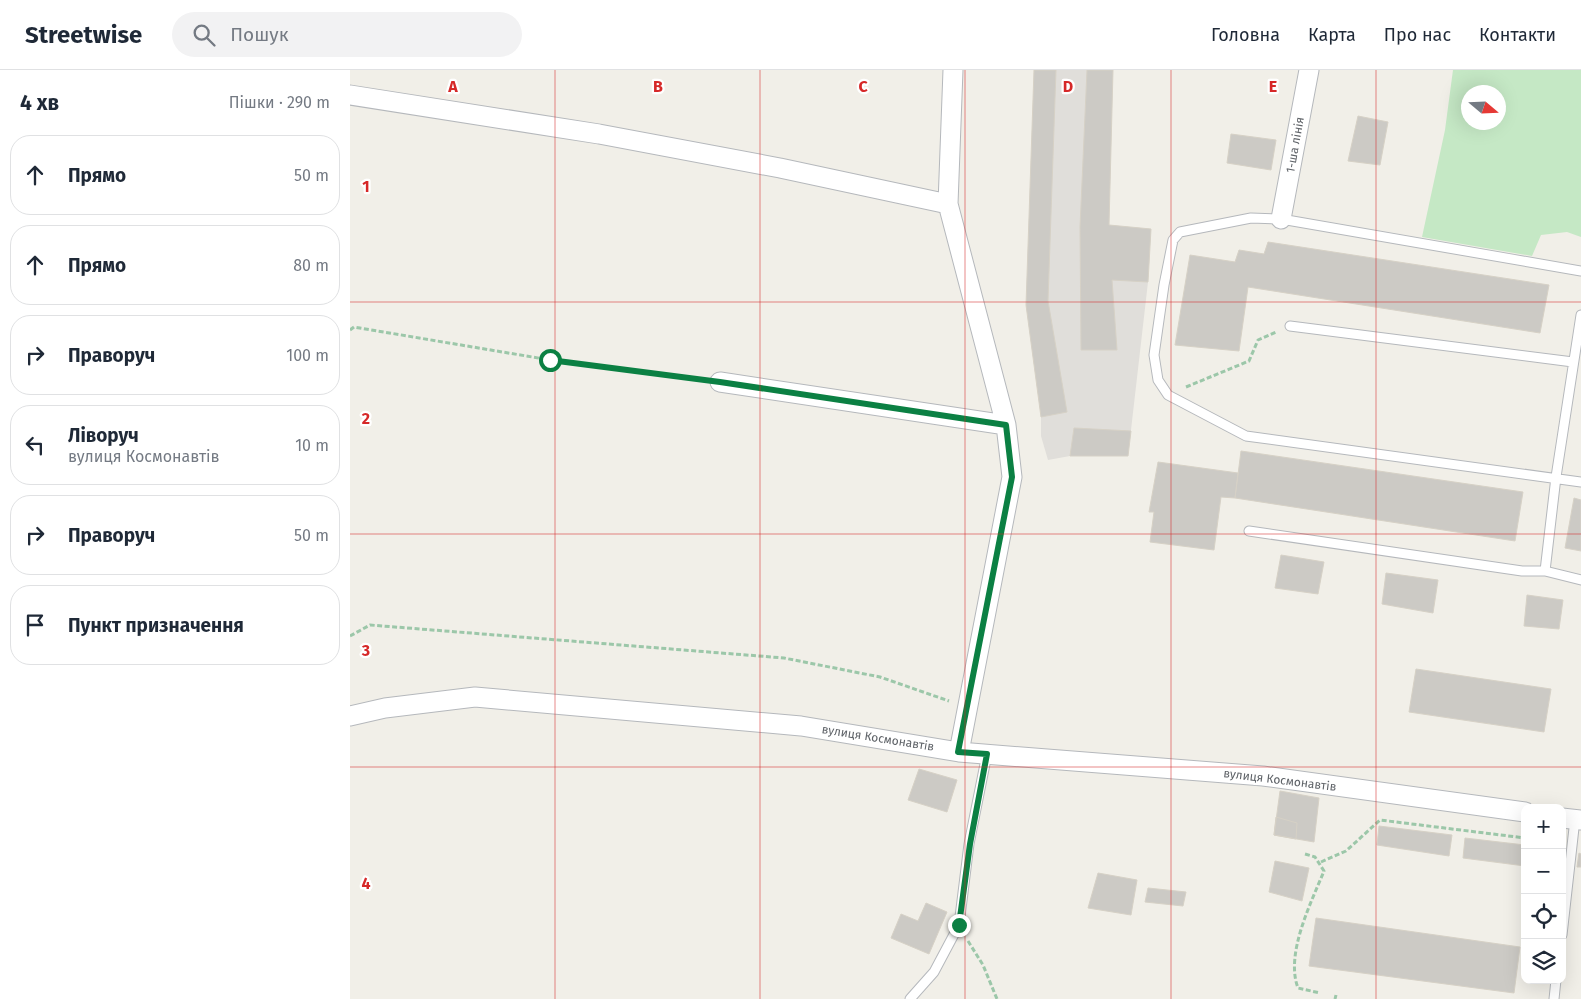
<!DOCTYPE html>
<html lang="uk">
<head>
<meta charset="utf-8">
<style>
  :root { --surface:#fff; --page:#f2f2f3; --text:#1f2937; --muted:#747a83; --line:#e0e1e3 }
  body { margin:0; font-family:"Fira Sans",sans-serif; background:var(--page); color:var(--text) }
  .controls { position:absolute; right:15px; bottom:15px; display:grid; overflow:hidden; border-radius:10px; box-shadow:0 5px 20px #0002 }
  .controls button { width:45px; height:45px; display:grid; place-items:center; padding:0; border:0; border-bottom:1px solid var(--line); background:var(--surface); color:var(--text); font:25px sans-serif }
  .compass { position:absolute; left:1111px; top:15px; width:45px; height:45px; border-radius:50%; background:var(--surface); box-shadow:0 5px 20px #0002; rotate:109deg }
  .stop { position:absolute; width:15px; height:15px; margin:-11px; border:4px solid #0b8043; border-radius:50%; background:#fff }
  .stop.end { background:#0b8043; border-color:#fff; box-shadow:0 1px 5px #0008 }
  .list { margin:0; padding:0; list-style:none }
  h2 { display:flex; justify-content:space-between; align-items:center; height:65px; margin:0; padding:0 20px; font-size:21px }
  h2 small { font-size:16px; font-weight:400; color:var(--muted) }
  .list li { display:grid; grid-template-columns:32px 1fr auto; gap:15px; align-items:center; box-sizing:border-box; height:80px; margin:0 10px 10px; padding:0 10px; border:1px solid var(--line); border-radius:20px }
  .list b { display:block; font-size:19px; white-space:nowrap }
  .list p { margin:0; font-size:16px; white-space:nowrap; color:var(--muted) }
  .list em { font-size:16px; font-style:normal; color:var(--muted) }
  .icon { flex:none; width:28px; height:28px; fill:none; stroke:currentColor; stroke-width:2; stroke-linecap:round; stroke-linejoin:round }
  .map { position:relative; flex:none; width:1231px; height:929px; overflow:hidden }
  header { display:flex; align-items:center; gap:30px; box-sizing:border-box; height:70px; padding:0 25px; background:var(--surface); border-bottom:1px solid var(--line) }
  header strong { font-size:24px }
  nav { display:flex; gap:28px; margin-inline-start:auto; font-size:18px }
  .search { width:350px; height:45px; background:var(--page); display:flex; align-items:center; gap:12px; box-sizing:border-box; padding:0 18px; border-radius:28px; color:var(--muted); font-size:19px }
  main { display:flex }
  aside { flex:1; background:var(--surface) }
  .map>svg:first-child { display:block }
  .industrial { fill:#e0deda }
  .green { fill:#c5e8c5; fill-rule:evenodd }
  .building { fill:#cccac5; stroke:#d6d1c6 }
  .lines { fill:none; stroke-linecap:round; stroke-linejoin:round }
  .service-casing { stroke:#b5b8bc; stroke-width:11 }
  .minor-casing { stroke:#b5b8bc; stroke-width:21 }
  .path { stroke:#9cc7a9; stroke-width:3; stroke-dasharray:5 2.5; stroke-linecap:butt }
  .service { stroke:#fff; stroke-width:9 }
  .minor { stroke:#fff; stroke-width:19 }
  .route { stroke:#0b8043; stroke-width:6 }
  .grid { fill:none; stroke:#d62828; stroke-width:1; stroke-opacity:0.55 }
  .labels { text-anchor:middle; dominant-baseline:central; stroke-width:4.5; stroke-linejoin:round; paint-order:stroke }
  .street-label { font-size:12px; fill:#5f6368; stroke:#fff }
  .grid-label { font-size:16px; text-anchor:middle; font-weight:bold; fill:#d62828; stroke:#fff; stroke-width:4.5; stroke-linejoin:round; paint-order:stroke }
</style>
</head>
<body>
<header>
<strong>Streetwise</strong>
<div class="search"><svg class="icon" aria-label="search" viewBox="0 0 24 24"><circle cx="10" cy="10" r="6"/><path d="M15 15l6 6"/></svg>Пошук</div>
<nav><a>Головна</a><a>Карта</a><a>Про нас</a><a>Контакти</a></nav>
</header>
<main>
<aside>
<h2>4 хв<small>Пішки · 290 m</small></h2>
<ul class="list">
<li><svg class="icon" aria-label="ahead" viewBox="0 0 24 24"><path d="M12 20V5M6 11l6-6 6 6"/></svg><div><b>Прямо</b></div><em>50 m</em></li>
<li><svg class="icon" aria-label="ahead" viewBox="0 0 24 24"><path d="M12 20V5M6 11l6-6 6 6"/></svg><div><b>Прямо</b></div><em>80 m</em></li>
<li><svg class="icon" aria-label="right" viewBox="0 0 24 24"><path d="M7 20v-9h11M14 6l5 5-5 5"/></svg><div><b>Праворуч</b></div><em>100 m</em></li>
<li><svg class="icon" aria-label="left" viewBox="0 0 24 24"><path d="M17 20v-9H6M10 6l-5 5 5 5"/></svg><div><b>Ліворуч</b><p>вулиця Космонавтів</p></div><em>10 m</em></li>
<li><svg class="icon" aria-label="right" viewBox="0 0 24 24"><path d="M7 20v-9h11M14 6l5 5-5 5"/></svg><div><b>Праворуч</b></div><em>50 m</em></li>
<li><svg class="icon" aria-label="arrive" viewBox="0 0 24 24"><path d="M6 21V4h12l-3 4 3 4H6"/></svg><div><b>Пункт призначення</b></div></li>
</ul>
</aside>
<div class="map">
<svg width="1231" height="929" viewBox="0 0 1231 929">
  <rect width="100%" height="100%" fill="#f1efe8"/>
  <path class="industrial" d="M684,0H763L759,155L801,159L798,212L778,386H720L698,390L691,366V347L676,235Z"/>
  <path class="green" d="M1103,0H1231V167L1217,162L1191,165L1182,186L1072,167L1095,60ZM1118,22H1148V52H1118Z"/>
  <path class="building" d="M684,0H706L698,231L717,342L691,347L676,235Z
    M737,0H763L759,155L801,159L798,212L762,210L767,280H731L730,157Z
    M1008,46L1038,52L1030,95L998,91Z
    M881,64L926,70L921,100L877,93Z
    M918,172L1199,215L1190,263L898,217L889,281L825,275L840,185L885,192L889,180L914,184Z
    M724,358L781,361L778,386H720Z
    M891,381L1173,422L1165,471L885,428Z
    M808,392L888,403L885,428L871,427L864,480L800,472L804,442H799Z
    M1224,428L1231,430V481L1215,478Z
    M931,485L974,492L968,524L925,518Z
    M1036,503L1088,510L1083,543L1032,534Z
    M1177,525L1213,530L1209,559L1174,556Z
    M1066,599L1201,619L1194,662L1059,642Z
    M569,699L607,710L597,742L558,730Z
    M930,721L969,728L964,772L924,765Z
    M926,747L947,753L946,769L924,765Z
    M1029,756L1102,765L1099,786L1027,775Z
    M1115,768L1175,775V796L1113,788Z
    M1229,783L1231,784V797H1227Z
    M925,791L959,798L952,831L919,822Z
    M748,803L787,810L781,845L738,838Z
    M798,818L836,822L833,836L795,832Z
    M576,833L597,842L579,884L541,868L551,844L568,851Z
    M966,848L1170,877L1164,923L959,896Z"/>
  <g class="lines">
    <g class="service-casing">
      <path id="service" d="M1231,201L931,149L901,148L830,162L823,170L814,215L804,285L808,310L818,325L896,366L1231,412
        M940,256L1223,292
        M899,461L1172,501H1195L1231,510
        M1195,501L1206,407L1231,245
        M1212,865L1225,749
        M560,929L584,902L609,855L619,774L637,684
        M1204,929L1206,910"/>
    </g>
    <g class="minor-casing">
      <path id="minor" d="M603,0L598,134L656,355L662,407L609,682
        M0,25L249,64L430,98L598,134
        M931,149L959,0
        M370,312L656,355
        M0,646L35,638L125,627L451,656L609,682L913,706L1175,742
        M1212,748L1231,750"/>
    </g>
    <path class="path" d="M0,260L4,257L200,290L350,309
      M836,317L899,291L908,270L926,262
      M0,566L20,555L434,588L530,607L599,631
      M955,784L965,787L974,801C961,833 935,884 948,918L970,923
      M971,792L996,781L1030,750L1175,768
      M618,871L633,895L647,929
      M985,929L986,925"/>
    <use href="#service" class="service"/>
    <use href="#minor" class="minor"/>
  </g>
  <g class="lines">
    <path class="route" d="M200,290L370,312L656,355L662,407L608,682L637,684L620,774L609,855"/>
  </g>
  <path class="grid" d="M205,0V929M410,0V929M615,0V929M821,0V929M1026,0V929M0,232H1231M0,464H1231M0,697H1231"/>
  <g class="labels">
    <g class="street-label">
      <text transform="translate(945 75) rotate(-80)">1-ша лінія</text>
      <text transform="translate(528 668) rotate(9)">вулиця Космонавтів</text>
      <text transform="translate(930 710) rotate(7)">вулиця Космонавтів</text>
    </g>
  </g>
  <g class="grid-label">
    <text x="103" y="22">A</text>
    <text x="308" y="22">B</text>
    <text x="513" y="22">C</text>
    <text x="718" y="22">D</text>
    <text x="923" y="22">E</text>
    <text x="16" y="122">1</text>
    <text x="16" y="354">2</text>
    <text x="16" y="586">3</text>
    <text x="16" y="819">4</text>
  </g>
</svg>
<div class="controls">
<button>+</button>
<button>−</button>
<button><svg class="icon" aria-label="locate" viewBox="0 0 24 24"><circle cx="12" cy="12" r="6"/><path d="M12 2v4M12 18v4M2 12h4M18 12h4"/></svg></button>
<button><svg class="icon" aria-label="layers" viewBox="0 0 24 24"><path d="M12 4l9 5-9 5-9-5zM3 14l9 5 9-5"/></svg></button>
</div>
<svg class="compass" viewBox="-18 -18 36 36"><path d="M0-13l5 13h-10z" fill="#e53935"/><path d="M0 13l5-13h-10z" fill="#747a83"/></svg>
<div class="stop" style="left:200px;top:290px"></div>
<div class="stop end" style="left:609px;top:855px"></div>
</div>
</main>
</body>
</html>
